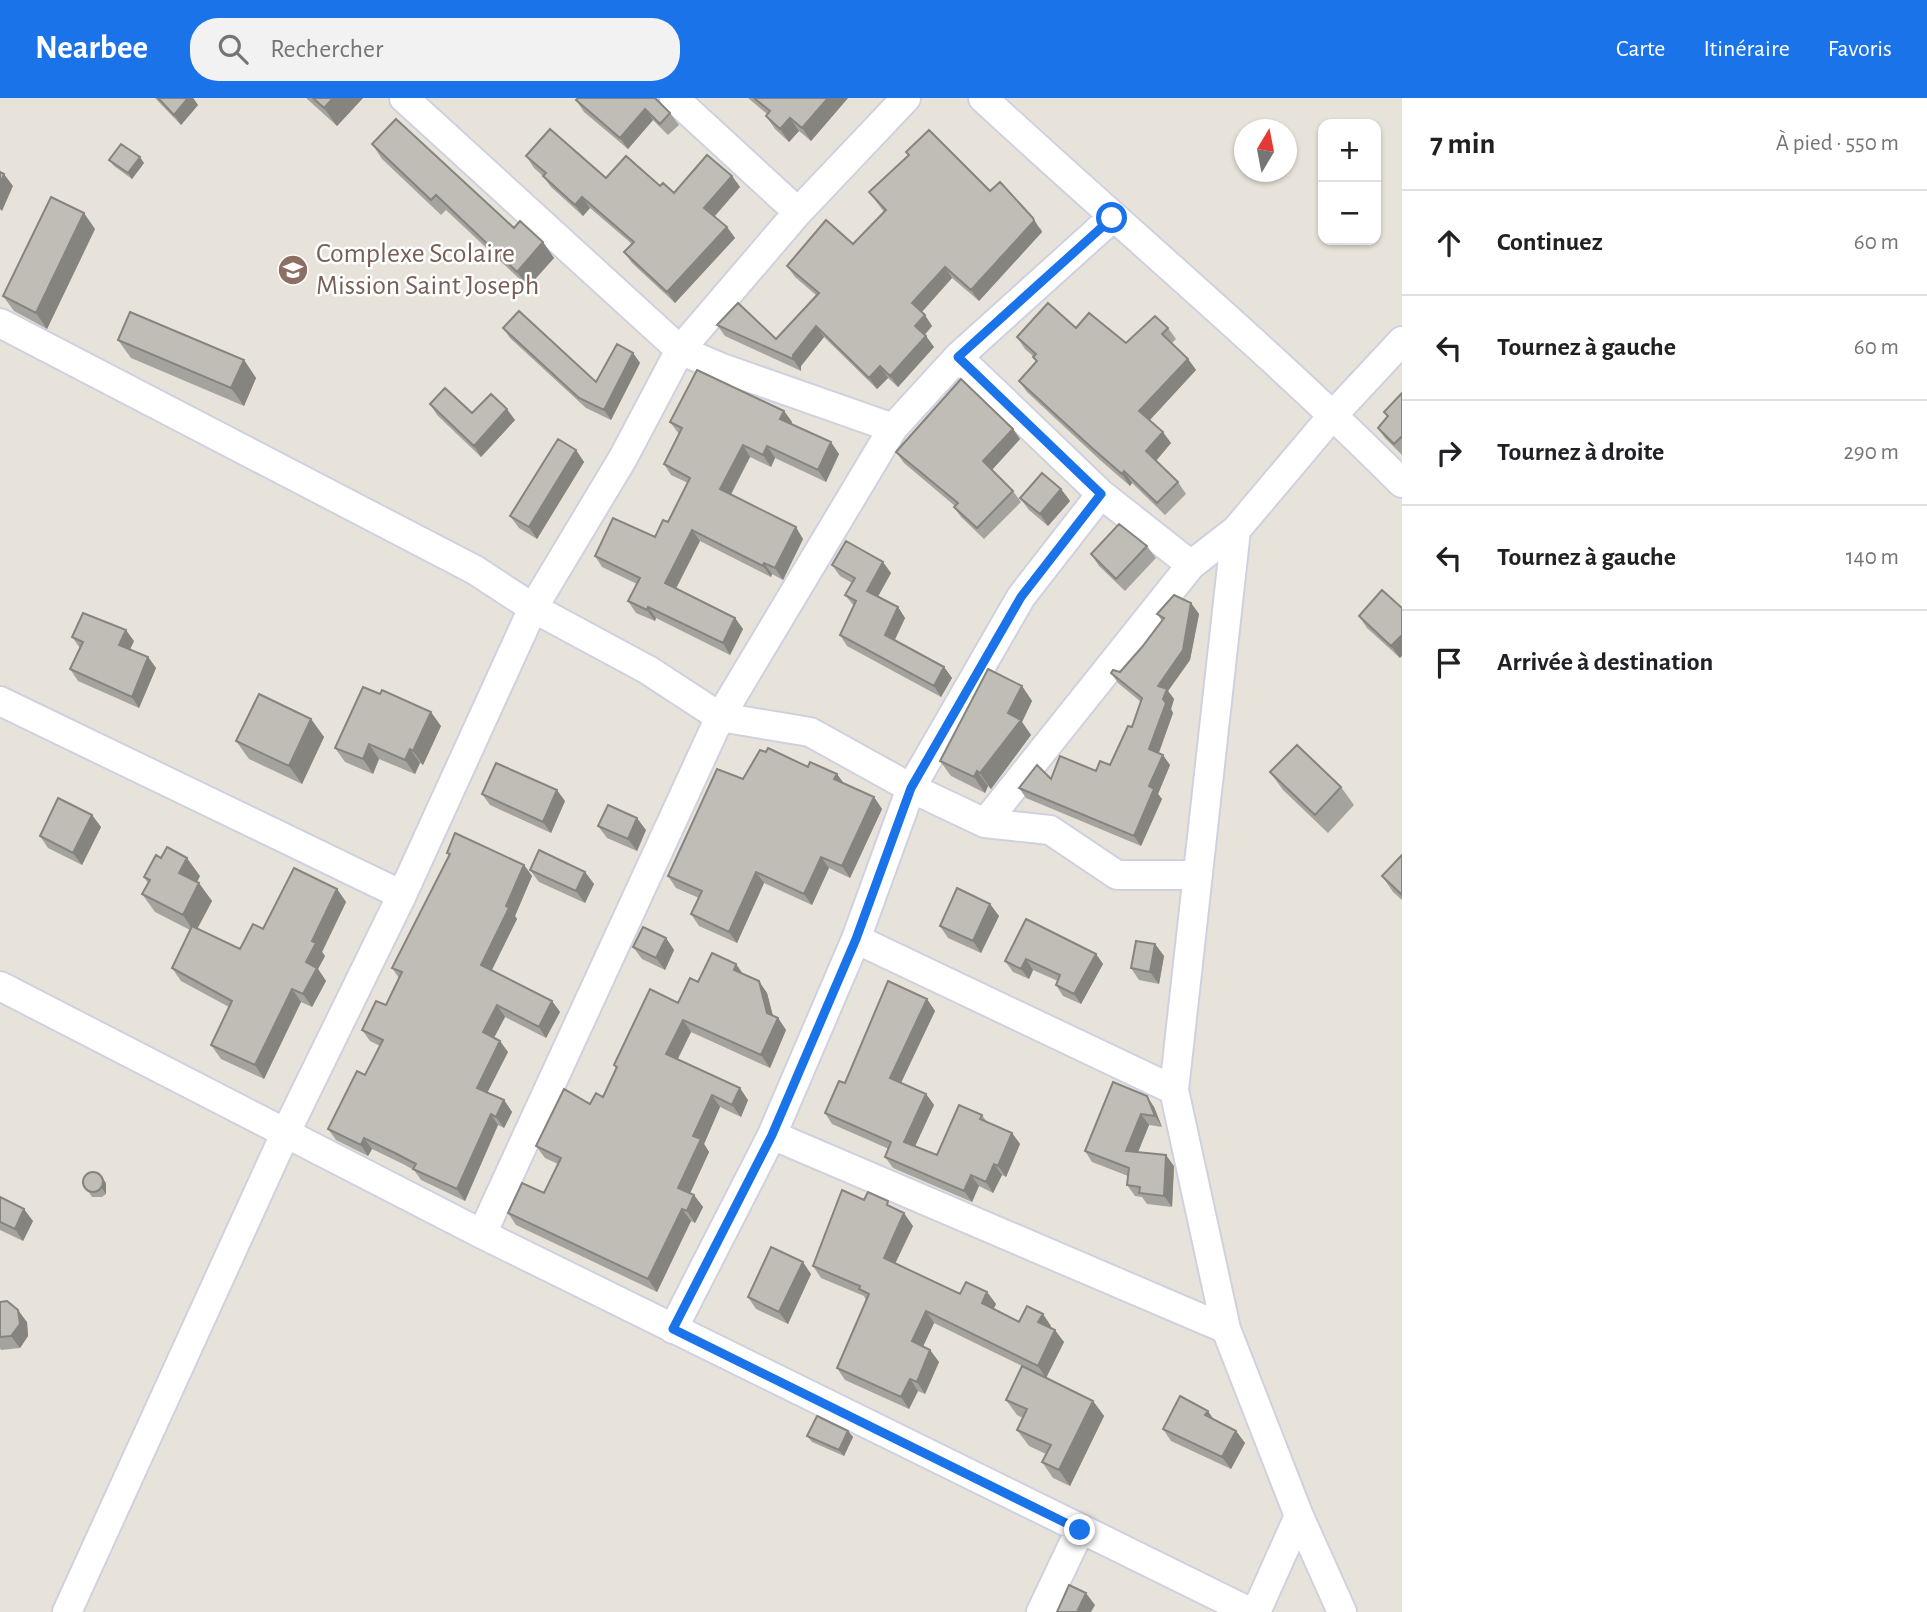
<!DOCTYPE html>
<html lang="fr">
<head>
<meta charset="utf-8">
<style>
  :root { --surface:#fff; --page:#f2f2f2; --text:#202124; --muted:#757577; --line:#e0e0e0; --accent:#1a73e8 }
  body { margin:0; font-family:"Alegreya Sans",sans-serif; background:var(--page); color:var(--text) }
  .controls { position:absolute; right:21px; top:21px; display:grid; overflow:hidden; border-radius:14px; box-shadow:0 2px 5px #0004 }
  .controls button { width:63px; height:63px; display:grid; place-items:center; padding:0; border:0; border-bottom:2px solid var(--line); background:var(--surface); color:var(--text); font:35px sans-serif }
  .compass { position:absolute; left:1234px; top:21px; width:63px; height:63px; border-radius:50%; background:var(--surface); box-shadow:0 2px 5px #0004; rotate:10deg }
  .stop { position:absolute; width:21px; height:21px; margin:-16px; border:5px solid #1a73e8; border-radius:50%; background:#fff }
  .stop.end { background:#1a73e8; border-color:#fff; box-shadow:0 2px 7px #0008 }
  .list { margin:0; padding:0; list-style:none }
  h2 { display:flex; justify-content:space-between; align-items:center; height:91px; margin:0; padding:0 28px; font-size:30px }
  h2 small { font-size:23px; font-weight:400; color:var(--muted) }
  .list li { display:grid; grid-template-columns:46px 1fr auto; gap:21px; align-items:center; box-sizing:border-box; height:105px; padding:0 28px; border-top:2px solid var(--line) }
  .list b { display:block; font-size:26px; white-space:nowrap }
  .list em { font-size:23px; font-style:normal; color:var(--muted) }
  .icon { flex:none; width:38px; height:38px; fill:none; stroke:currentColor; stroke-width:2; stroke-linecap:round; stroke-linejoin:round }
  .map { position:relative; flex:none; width:1402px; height:1514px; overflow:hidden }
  header { display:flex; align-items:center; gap:42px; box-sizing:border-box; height:98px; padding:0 35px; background:var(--accent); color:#fff }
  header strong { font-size:33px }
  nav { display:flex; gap:38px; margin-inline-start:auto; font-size:24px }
  .search { width:490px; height:63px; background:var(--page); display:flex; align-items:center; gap:18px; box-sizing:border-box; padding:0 24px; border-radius:28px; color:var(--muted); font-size:26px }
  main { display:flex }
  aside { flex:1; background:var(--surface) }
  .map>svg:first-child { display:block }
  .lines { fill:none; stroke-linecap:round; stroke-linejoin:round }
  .minor-casing { stroke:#cfd1df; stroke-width:32 }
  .minor { stroke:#fff; stroke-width:28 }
  .wall { fill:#a5a39d }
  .shaded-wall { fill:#86847f }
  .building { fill:#c0bdb6; stroke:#86847f; stroke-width:2 }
  .route { stroke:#1a73e8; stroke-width:9 }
  .labels { text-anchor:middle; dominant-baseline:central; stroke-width:5; stroke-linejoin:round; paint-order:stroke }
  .education-label { font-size:28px; fill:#785e54; stroke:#fff; text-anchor:start }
</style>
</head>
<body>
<header>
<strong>Nearbee</strong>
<div class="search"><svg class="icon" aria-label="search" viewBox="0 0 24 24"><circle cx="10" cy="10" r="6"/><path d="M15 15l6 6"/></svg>Rechercher</div>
<nav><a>Carte</a><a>Itinéraire</a><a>Favoris</a></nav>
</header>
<main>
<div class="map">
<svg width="1402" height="1514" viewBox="0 0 1402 1514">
  <rect width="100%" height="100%" fill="#e8e3da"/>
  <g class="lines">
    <g class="minor-casing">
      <path id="minor" d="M404,0L680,252L722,270L893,330L958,259L1112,120
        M983,0C1122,129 1268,251 1402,385
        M798,114L906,0
        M0,225L475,472L533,510L648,572L720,619L810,634L911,690L985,725L1050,732L1117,777H1198
        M958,259L1101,396L1191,467
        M1236,432L1174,992L1226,1231L1299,1418L1342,1514
        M0,603L402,797
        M985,725L1191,467L1236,432L1333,317L1402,243
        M856,841L1174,992
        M0,888L482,1136L1250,1514
        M772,1037L1226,1231
        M482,1136L720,619L893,330
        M673,1231L772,1037L856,841L911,690L1021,499L1101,396
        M67,1514L285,1036L402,797L533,510L623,360L680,252L798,114L674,0
        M1041,1514L1080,1432
        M1256,1514L1299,1418"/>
    </g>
    <use href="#minor" class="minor"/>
  </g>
  <path class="wall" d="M155,0H193L198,7L181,27Z
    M306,0H363L337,28Z
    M748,0H848L811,43L799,33L789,44L775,31L766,18L767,16Z
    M576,2L670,15L679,27L668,37L653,22L628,51L584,14Z
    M372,46L514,130L543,144L554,160L528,189L446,112L441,117L382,61Z
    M906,54L990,93L1041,131L1042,134L979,203L952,180L922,214L932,228L925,237L934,249L898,289L888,280L877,291L824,239L801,268V273L725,238L717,227L776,241L816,197L795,179L787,168L853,146L884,114L869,94L909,58Z
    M526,58L606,80L660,88L674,95L732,78L740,89L715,118L727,129L735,140L675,205L632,165L624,154L632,146L590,110L583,118L551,89L543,78L534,70Z
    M109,62L144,65L132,81L114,68Z
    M95,131L47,231L14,213L3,198Z
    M503,230L596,284L633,255L640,265L611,322L586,310L510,240Z
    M1076,230L1126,245L1168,230L1176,241L1172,245L1188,261L1196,272L1150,322L1171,345L1156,363L1178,384L1186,396L1165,417L1132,385L1130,388L1100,362L1027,294L1019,283L1036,263L1033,259H1034L1025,251L1017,239Z
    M118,242L244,262L256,280L244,308L131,260Z
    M1402,295V357L1385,340L1378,330L1388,319L1384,314Z
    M430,306L472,315L515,322L481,359L437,317Z
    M784,313L792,324L791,326L839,356L826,384L775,360L771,369L750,359L731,397L803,441L783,482L772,476L771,479L700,443L676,491L735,520L743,531L730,557L656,520L655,523L636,515L628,503L637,486L602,469L595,458L655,439L668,424L688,385L671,377L664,366L679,336L670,324Z
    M1013,331L1020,341L992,372L1013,393L1021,404L984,441L961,419L954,409L955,408L904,365L896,354Z
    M576,352L584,364L537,441L519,430L510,418Z
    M1061,391L1070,403L1048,428L1029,412L1020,400Z
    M1147,448L1156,460L1125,493L1099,468L1091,456Z
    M832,467L891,475L878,498L898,509L905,520L895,542L944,569L952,580L941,599L847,548L840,537L854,508L845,497L852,485L840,478Z
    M1382,492L1400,560L1367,530L1359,518Z
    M1191,505L1199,516L1190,562L1168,593L1174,601L1171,611L1173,615L1159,655L1170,667L1158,696L1162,701L1141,748L1026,700L1019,690L1051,681L1096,673L1110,667L1132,629L1141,604L1118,585L1111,575L1120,574L1142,549L1162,523L1157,516Z
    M72,539L134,543L130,551L148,559L156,570L139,610L78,583L70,571L80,550Z
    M1022,588L1032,603L1022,624L1031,637L991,691L988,688L985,695L951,678L940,663Z
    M311,621L324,639L302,686L249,661L236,643Z
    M441,628L423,667L420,665L415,676L379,661L373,676L345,664L335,650Z
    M808,669L837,676L843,685L874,699L882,711L850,780L829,770L812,807L764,785L737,845L699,828L691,816L699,800L676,790L668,778L743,681Z
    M1270,674L1341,689L1354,707L1328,735L1283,692Z
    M482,696L565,703L551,735L490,707Z
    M92,717L101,729L82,767L48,750L40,738Z
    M598,728L646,732L637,753L607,740Z
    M447,755L524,767L532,778L515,818L517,821L491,872L552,903L560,914L546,940L505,919L494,940L508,954L487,995L504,1002L512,1014L504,1030L498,1027L465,1103L421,1082L414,1072L403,1066L372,1051L368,1058L336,1042L328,1031L365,977L380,948L370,943L362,932L386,907L399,880L392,870L449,758Z
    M1402,757V802L1393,794L1382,778Z
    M530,772L585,774L594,786L585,805L539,784Z
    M200,778L197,784L212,803L197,831L240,851L263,831L337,791L346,804L322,854L325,858L318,871L326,883L312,909L301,904L264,981L221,961L211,947L229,909L181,883L172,870L190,832L155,814L142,796L148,785L144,779Z
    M990,806L999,818L981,855L948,840L940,828Z
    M666,840L674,852L665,872L642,861L633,849Z
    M1155,846L1164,858L1159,886L1139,882L1131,870Z
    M1096,856L1103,866L1081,906L1063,898L1056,887L1058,883L1033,872L1029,881L1013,874L1005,863Z
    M736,866L743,876L767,895L773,918L778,920L786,932L770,970L691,934L678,961L748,1002L741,1019L720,1009L704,1046L709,1054L690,1095L694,1097L703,1109L695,1125L691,1123L657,1194L516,1127L508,1115L544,1095L558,1066L545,1060L536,1048L590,1006L603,999L616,971L614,967L698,884Z
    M927,901L935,913L901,985L926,996L934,1007L915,1048L937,1057L982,1017L987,1024L1012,1035L1020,1046L1006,1079L1002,1077L993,1095L979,1088L972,1104L893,1070L885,1059L889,1051L832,1026L825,1015L845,985Z
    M1113,984L1154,1009L1162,1029L1149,1027L1138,1054L1174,1068L1172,1109L1147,1106L1142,1099L1135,1098L1127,1087L1128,1078L1092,1064L1085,1053Z
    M106,1085V1096L102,1099H92L88,1093Z
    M0,1099L33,1123L23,1143L0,1132Z
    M864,1102L893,1110L913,1128L895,1166L960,1196L987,1194L996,1206L993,1211L1019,1224L1051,1228L1050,1230L1064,1244L1046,1280L1093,1303L1104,1318L1070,1388L1053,1380L1042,1364L1046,1356L1029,1348L1017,1332L1023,1320L1017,1317L1006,1302L1022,1268L934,1225L923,1248L930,1252L939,1264L925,1296L918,1293L909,1311L845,1282L837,1270L866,1202L864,1198L821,1180L813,1168Z
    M811,1176L788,1226L756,1211L748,1199Z
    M0,1204L27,1224L28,1238L20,1250L1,1252L0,1250Z
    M1214,1322L1236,1333L1245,1345L1231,1371L1171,1343L1163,1331Z
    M848,1333L853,1339L844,1358L812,1344L807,1338Z"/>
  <path class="shaded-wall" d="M188,0H193L198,7L181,27L174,17Z
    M333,0H363L337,28L324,10Z
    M828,0H848L811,43L802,30Z
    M645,11L653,22L628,51L620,40Z
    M790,20L799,33L789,44L780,31Z
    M140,59L144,65L132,81L128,75Z
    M4,76L13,88L2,113L0,111V86Z
    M732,78L740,89L712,121L704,110Z
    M582,99L590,110L583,118L575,107Z
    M84,115L95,131L47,231L36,215Z
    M1033,120L1042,134L979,203L971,192Z
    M727,129L735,140L675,205L667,194Z
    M543,144L554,160L528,189L517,174Z
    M945,169L952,180L919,217L912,205Z
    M925,217L932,228L922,239L915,228Z
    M816,228L824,239L801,268V273L793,261V257Z
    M926,238L934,249L898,289L890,278Z
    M633,255L640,265L611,322L604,312Z
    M1188,261L1196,272L1147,325L1139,313Z
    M244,262L256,280L244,308L231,290Z
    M880,268L888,280L877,291L869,280Z
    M507,311L515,322L481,359L474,348Z
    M784,313L792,324L788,332L780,321Z
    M1013,331L1020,341L990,374L983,363Z
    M1163,334L1171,345L1154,365L1146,353Z
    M831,344L839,356L826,384L818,372Z
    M743,347L750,359L727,403L720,391Z
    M767,348L775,360L771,369L763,357Z
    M576,352L584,364L537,441L529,429Z
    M1124,373L1132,385L1130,388L1122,376Z
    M1061,391L1070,403L1048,428L1040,416Z
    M796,429L803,441L783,482L775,470Z
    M692,432L700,443L673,496L665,485Z
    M883,464L891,475L875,504L867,493Z
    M764,465L772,476L771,479L763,468Z
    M1191,505L1199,516L1190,562L1168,593L1174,601L1171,611L1173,615L1156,662L1149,651L1163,601L1158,588Z
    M648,509L656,520L655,523L647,512Z
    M898,509L905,520L892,547L885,537Z
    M735,520L743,531L730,557L723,545Z
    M126,532L134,543L127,558L119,547Z
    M1402,537V558L1400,560L1391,548Z
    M148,559L156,570L139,610L132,599Z
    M944,569L952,580L941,599L934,588Z
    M1022,588L1032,603L1022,624L1031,637L991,691L980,675Z
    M431,614L441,628L423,667L413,653Z
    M311,621L324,639L302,686L289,668Z
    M369,646L379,661L373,676L363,661Z
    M410,651L420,665L415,676L405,662Z
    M1163,657L1170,667L1158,696L1162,701L1141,748L1134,738L1149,688Z
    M977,673L988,688L985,695L974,679Z
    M837,676L845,687L834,681Z
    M557,692L565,703L551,735L543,724Z
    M874,699L882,711L850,780L842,768Z
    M92,717L101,729L82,767L73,755Z
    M637,720L646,732L637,753L628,741Z
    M821,759L829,770L812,807L804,796Z
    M187,760L200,778L192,793L179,775Z
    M524,767L532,778L515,818L517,821L489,878L481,867Z
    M585,774L594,786L585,805L576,793Z
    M756,774L764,785L737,845L729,834Z
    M199,785L212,803L195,835L183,817Z
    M337,791L346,804L322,854L325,858L318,871L326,883L312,909L303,896L306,864L312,843Z
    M990,806L999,818L981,855L973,843Z
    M666,840L674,852L665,872L656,860Z
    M1155,846L1164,858L1159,886L1150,874Z
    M1096,856L1103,866L1081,906L1074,896Z
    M1026,861L1033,872L1029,881L1021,871Z
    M736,866L744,878L734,872Z
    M759,883L767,895L775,926L778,920L786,932L770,970L761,957L767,915Z
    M292,891L301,904L264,981L255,967Z
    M927,901L935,913L898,991L890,980Z
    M552,903L560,914L546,940L539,929Z
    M497,907L505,919L491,945L483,934Z
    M683,922L691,934L674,968L666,956Z
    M500,943L508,954L484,1001L477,990Z
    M740,990L748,1002L741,1019L732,1007Z
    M926,996L934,1007L912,1055L904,1044Z
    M712,997L720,1009L704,1046L709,1054L687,1102L678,1090L693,1038Z
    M1147,998L1154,1009L1162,1029L1155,1018Z
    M504,1002L512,1014L504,1030L496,1019Z
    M491,1016L498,1027L465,1103L457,1091Z
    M1141,1016L1149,1027L1134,1064L1126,1053Z
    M1012,1035L1020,1046L1006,1079L998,1068Z
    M364,1040L372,1051L368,1058L361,1047Z
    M1166,1057L1174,1068L1172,1109L1164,1098Z
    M994,1066L1002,1077L993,1095L986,1084Z
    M971,1077L979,1088L972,1104L964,1093Z
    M102,1079L106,1085V1096L101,1089Z
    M694,1097L703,1109L695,1125L687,1113Z
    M24,1111L33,1123L23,1143L15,1131Z
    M682,1111L691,1123L657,1194L648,1181Z
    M904,1115L913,1128L892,1172L884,1160Z
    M803,1164L811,1176L788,1226L779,1214Z
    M987,1194L996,1206L990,1218L982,1205Z
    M18,1212L27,1224L28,1238L20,1250L11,1238Z
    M926,1213L934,1225L920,1255L912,1243Z
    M1043,1216L1051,1228L1047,1236L1038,1224Z
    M1055,1232L1064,1244L1046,1280L1038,1268Z
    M930,1252L939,1264L925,1296L917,1284Z
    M910,1281L918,1293L909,1311L901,1299Z
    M1093,1303L1104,1318L1070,1388L1059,1372Z
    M1208,1313L1216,1325L1205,1317Z
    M848,1333L853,1339L844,1358L839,1352Z
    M1236,1333L1245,1345L1231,1371L1222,1359Z
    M1086,1495L1095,1507L1091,1514H1077Z"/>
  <path class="building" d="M158,0H188L174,17Z
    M313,0H333L324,10Z
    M578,0H655L670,15L660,26L645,11L620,40L576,2Z
    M754,0H828L802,30L790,20L780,31L766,18L770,13Z
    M396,21L514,130L520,123L543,144L517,174L436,97L431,102L372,46Z
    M550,31L606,80L626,58L660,88L663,85L674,95L707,57L732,78L704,110L727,129L667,194L624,154L634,144L582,99L575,107L543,78L546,75L526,58Z
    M929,32L990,93L1000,84L1033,120L1034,123L971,192L945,169L912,205L925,217L915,228L926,238L890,278L880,268L869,280L816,228L793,257V261L717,227L738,205L776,241L819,195L787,168L826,122L853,146L886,112L869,94L909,57L906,54Z
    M121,46L140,59L128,75L109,62Z
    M0,74L4,76L0,86Z
    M51,99L84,115L36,215L3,198Z
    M1048,205L1076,230L1089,215L1126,245L1155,218L1168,230L1162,236L1188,261L1139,313L1163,334L1146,353L1178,384L1157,405L1124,373L1122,376L1092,350L1019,283L1037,263L1033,259L1036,256L1017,239Z
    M519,213L596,284L617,246L633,255L604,312L579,300L503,230Z
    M130,214L244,262L231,290L118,242Z
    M697,272L784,313L780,321L831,344L818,372L767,348L763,357L743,347L720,391L796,429L775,470L764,465L763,468L692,432L665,485L735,520L723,545L648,509L647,512L628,503L640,480L595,458L613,420L655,439L663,422L668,424L690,380L664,366L682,330L670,324Z
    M961,281L1013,331L983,363L1013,393L977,430L954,409L958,405L896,354Z
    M445,290L472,315L491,296L507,311L474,348L430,306Z
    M1402,295V341L1401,339L1394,346L1378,330L1388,318L1384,314Z
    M558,341L576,352L529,429L510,418Z
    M1042,375L1061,391L1040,416L1020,400Z
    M1119,426L1147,448L1116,481L1091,456Z
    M846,443L883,464L867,493L898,509L885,537L944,569L934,588L840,537L856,503L845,497L855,480L832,467Z
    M1382,492L1402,510V537L1391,548L1359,518Z
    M1174,497L1191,505L1183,552L1158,588L1167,591L1163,601L1166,605L1149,651L1163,657L1149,688L1154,691L1134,738L1019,690L1037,667L1051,681L1060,658L1096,673L1100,663L1110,667L1128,628L1132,629L1142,600L1111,575L1113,572L1120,574L1142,549L1164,520L1157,516Z
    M83,515L126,532L119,547L148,559L132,599L70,571L83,544L72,539Z
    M988,571L1022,588L1008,615L1021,622L980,675L977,673L974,679L940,663Z
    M363,589L380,596L382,592L431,614L413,653L410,651L405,662L369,646L363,661L335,650Z
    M259,596L311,621L289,668L236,643Z
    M1297,647L1341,689L1315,717L1270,674Z
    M768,650L808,669L810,664L830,673L837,676L834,681L874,699L842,768L821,759L804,796L756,774L729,834L691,816L702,793L668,778L717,671L743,681L760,652L766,654Z
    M496,665L557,692L543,724L482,696Z
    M58,700L92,717L73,755L40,738Z
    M608,707L637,720L628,741L598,728Z
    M455,735L524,767L506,808L509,810L481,867L552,903L539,929L497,907L483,934L500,943L477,990L504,1002L496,1019L491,1016L457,1091L413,1071L416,1066L395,1055L364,1040L361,1047L328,1031L357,973L365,977L383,942L362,932L376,903L386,907L402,874L392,870L450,756L447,755Z
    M167,749L187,760L179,775L199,785L183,817L142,796L150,782L144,779L156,757L161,760Z
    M539,752L585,774L576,793L530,772Z
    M1402,757V797L1382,778Z
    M294,770L337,791L312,843L316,845L306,864L317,870L303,896L292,891L255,967L211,947L232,903L172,870L192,828L240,851L253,826L263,831Z
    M957,790L990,806L973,843L940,828Z
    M1026,821L1096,856L1074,896L1056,887L1060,877L1026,861L1021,871L1005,863Z
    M643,829L666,840L656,860L633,849Z
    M1136,843L1155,846L1150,874L1131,870Z
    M712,855L736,866L734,872L759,883L767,915L778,920L761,957L683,922L666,956L740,990L732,1007L712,997L693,1038L701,1041L678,1090L694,1097L687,1113L682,1111L648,1181L508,1115L522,1085L544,1095L561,1060L536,1048L564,991L590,1006L596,995L603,999L617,969L614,967L650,891L678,905L690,880L698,884Z
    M888,883L927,901L890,980L926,996L904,1044L937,1057L959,1007L982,1017L980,1021L1012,1035L998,1068L994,1066L986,1084L971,1077L964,1093L885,1059L891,1044L825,1015L839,983L845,985Z
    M1113,984L1147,998L1155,1018L1141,1016L1126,1053L1166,1057L1164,1098L1139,1095L1140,1089L1127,1087L1129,1070L1085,1053Z
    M83 1084a10 10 0 1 1 20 0a10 10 0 1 1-20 0Z
    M842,1092L864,1102L868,1094L888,1103L887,1107L904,1115L884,1160L960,1196L966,1184L987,1194L982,1205L1019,1224L1027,1208L1043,1216L1038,1224L1055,1232L1038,1268L926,1213L912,1243L930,1252L917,1284L910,1281L901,1299L837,1270L869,1196L859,1191L860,1188L813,1168Z
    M0,1099L24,1111L15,1131L0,1124Z
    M771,1149L803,1164L779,1214L748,1199Z
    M7,1203L18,1212L20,1226L11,1238L0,1239V1204Z
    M1022,1268L1093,1303L1059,1372L1042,1364L1051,1347L1017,1332L1027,1311L1006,1302Z
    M1180,1298L1208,1313L1205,1317L1236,1333L1222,1359L1163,1331Z
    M817,1318L848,1333L839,1352L807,1338Z
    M1069,1487L1086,1495L1077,1514H1057Z"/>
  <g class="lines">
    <path class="route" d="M1080,1432L673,1231L772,1037L856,841L911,690L1021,499L1101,396L958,259L1112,120"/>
  </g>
  <defs>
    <g id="school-disc" transform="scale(1.575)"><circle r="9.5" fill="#8d6e63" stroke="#fff"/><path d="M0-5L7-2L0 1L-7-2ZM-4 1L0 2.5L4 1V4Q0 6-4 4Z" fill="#fff"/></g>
  </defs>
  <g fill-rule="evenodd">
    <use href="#school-disc" x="293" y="172"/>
  </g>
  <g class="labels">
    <g class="education-label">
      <text x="316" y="156">Complexe Scolaire<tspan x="316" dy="32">Mission Saint Joseph</tspan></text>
    </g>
  </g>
</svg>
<div class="controls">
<button>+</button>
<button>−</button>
</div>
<svg class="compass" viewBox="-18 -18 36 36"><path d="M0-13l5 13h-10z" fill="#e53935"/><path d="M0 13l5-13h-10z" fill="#757577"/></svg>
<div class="stop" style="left:1112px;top:120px"></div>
<div class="stop end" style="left:1080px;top:1432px"></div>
</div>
<aside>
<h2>7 min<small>À pied · 550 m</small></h2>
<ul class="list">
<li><svg class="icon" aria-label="ahead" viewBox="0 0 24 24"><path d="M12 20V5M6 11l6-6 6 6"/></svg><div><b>Continuez</b></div><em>60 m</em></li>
<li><svg class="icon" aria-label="left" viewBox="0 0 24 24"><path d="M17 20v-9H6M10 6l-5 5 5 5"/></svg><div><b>Tournez à gauche</b></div><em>60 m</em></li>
<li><svg class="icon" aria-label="right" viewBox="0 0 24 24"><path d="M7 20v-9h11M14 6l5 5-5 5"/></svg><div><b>Tournez à droite</b></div><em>290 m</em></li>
<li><svg class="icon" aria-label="left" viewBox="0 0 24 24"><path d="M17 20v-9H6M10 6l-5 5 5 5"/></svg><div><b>Tournez à gauche</b></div><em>140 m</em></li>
<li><svg class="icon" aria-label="arrive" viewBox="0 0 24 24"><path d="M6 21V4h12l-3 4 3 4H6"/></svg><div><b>Arrivée à destination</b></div></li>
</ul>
</aside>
</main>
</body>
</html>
